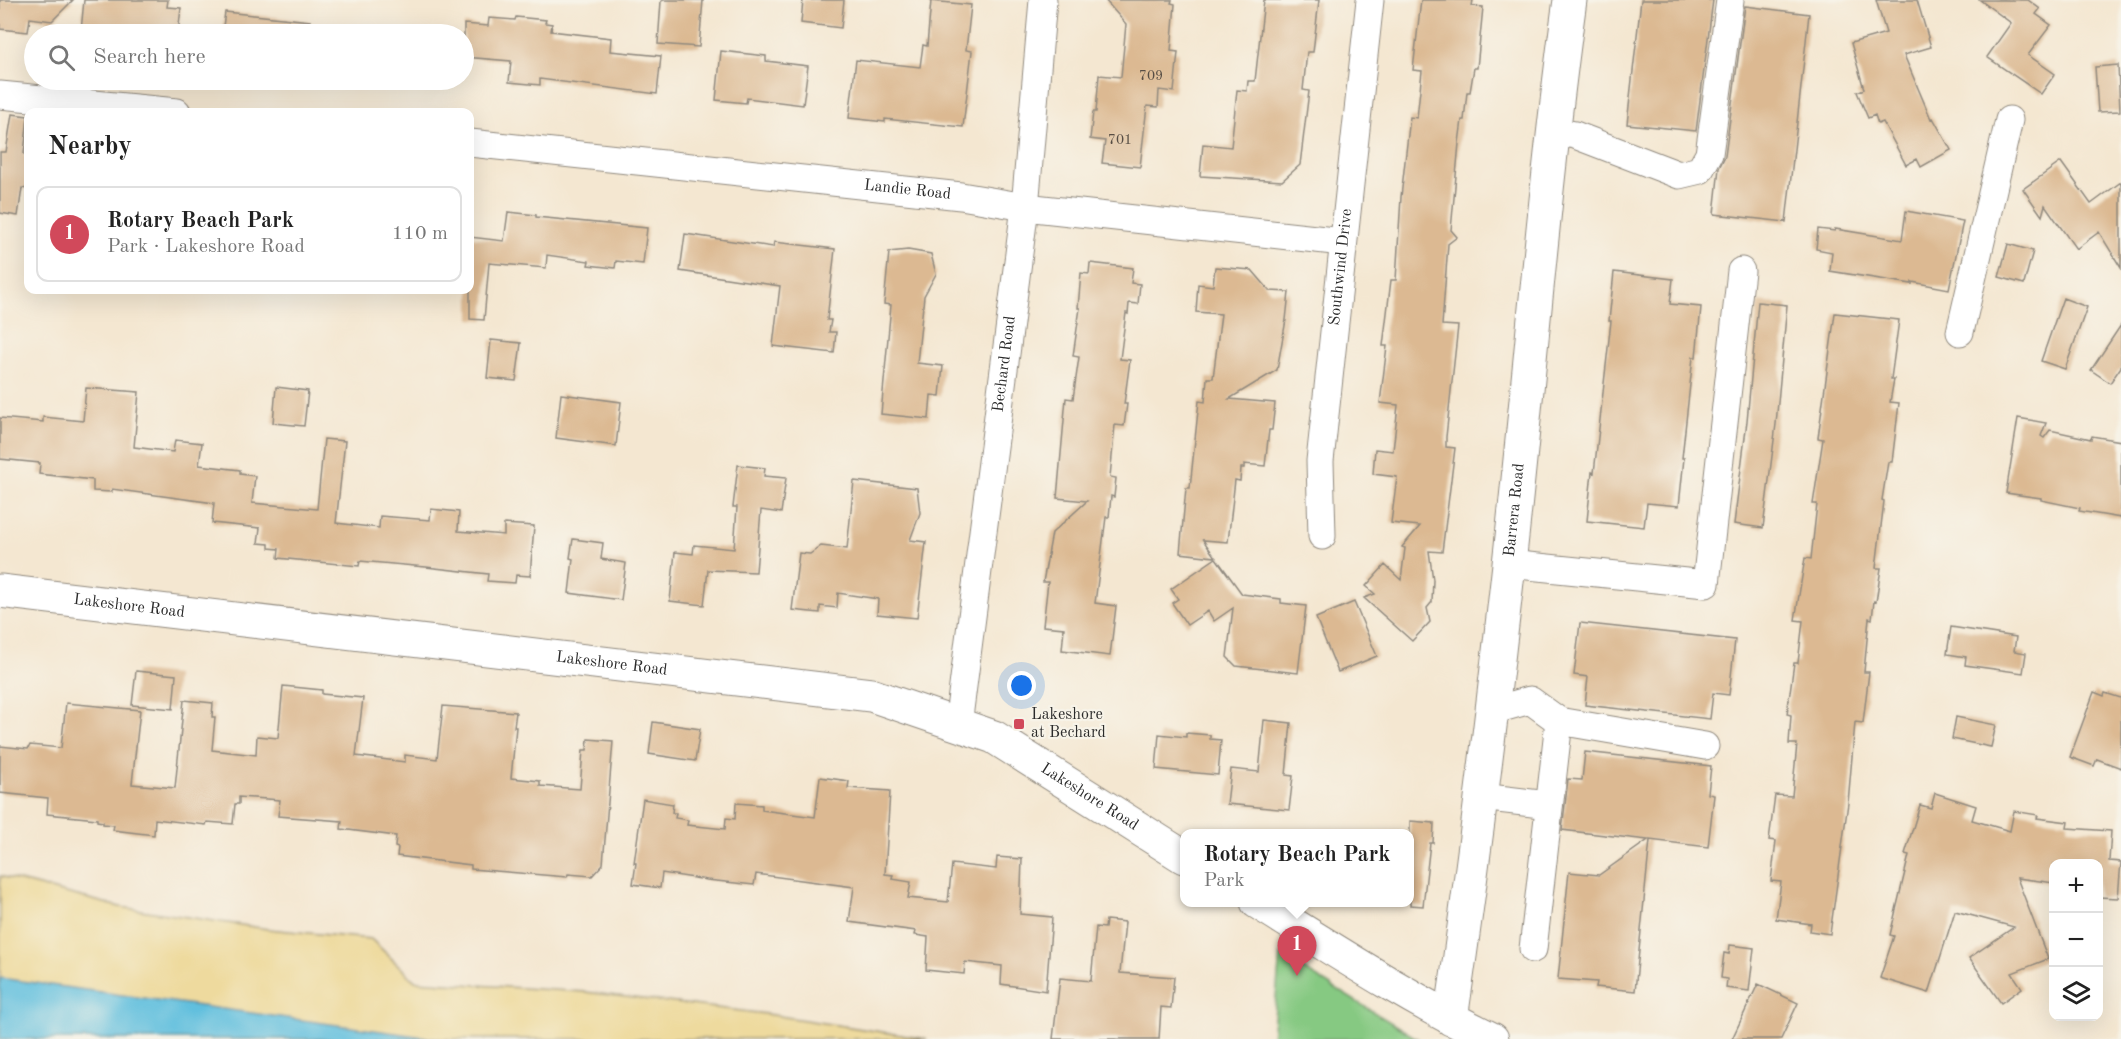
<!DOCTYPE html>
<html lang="en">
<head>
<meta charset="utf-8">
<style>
  :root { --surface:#fff; --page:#f6f6f6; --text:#222; --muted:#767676; --line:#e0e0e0; --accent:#d1495b }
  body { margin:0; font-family:"Old Standard TT",serif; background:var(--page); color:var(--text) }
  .controls { position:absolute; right:18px; bottom:18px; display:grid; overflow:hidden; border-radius:12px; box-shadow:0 6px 24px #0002 }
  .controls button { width:54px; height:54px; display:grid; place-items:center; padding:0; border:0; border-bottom:2px solid var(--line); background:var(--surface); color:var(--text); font:30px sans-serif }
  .you { position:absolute; left:1022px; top:686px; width:21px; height:21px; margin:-15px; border:4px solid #fff; border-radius:50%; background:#1a73e8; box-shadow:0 0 0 9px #1a73e833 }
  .badge { display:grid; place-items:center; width:39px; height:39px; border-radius:50%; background:var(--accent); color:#fff; font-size:20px; font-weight:700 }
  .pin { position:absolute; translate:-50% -50px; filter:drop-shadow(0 2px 3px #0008) }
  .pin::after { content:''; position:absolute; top:32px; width:21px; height:18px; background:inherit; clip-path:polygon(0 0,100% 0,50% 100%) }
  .popup { position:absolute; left:1180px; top:829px; width:234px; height:78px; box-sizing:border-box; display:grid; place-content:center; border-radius:12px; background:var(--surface); filter:drop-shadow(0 2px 4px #0005); font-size:20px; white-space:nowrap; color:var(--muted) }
  .popup b { font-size:22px; color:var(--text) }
  .popup::after { content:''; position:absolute; left:50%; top:100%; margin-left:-12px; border:12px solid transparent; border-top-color:var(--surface) }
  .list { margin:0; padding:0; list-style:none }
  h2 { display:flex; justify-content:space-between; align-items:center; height:78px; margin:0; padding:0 24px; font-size:26px }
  h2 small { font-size:20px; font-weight:400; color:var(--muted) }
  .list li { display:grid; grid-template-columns:39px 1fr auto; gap:18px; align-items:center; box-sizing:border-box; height:96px; margin:0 12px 12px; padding:0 12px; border:2px solid var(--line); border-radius:12px }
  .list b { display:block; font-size:22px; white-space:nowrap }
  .list p { margin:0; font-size:20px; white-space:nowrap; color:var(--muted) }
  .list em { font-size:20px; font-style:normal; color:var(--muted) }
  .icon { flex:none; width:33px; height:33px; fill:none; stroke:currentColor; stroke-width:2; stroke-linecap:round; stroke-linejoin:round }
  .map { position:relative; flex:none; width:2121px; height:1039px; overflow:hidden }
  .search { position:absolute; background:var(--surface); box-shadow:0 6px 24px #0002; left:24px; top:24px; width:450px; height:66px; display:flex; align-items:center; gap:15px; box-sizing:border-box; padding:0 21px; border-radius:33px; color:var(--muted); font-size:22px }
  .panel { position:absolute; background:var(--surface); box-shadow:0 6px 24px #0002; left:24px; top:108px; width:450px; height:186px; border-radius:12px }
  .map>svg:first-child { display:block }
  .green { fill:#86c982; stroke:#587a56; stroke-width:1.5 }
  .sand { fill:#eeda9e; stroke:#8c8264; stroke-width:1.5 }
  .water { fill:#60bfde; stroke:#467584; stroke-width:1.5 }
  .building { fill:#dcb992 }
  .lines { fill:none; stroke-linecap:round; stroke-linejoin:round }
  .street-casing { stroke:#90897e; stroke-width:29 }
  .secondary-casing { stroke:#90897e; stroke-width:35 }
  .street { stroke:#fff; stroke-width:27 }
  .secondary { stroke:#fff; stroke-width:33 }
  .poi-dot { fill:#d1495b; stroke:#f7f3e8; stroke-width:2 }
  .labels { text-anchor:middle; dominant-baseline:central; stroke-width:4.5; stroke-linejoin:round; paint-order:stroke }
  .number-label { font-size:14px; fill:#574e45 }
  .street-label { font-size:16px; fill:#2b2b2b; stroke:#f7f3e8 }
  .poi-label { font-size:16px; fill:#2b2b2b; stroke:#f7f3e8; text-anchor:start }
</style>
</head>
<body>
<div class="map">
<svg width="2121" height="1039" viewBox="0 0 2121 1039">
  <rect width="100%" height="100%" fill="#f7f3e8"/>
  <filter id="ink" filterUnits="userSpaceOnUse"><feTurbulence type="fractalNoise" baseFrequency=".0167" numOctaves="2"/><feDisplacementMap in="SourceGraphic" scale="12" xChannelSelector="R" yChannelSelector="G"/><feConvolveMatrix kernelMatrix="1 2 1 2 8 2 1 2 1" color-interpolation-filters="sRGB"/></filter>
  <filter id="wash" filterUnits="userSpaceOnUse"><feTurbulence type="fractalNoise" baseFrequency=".008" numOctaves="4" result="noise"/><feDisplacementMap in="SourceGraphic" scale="24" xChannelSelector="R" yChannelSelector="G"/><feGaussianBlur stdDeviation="1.35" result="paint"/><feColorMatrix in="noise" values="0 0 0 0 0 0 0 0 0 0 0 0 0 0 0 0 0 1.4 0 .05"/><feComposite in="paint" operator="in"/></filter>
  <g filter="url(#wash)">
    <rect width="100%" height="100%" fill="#f4e7d1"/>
    <path class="green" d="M1280,955L1418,1039H1272Z"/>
    <path class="sand" d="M0,876L120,907L268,929L371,939L415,981L585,992L766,1014L927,1039H425L0,979Z"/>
    <path class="water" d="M0,978L438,1039H0Z"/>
    <g id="blocks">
      <path class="building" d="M0,0H73L52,21L30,18L28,32L0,29Z
        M84,0H168L167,7L181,8L178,34H138L115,32V34H92L93,32L81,31Z
        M664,0H703L699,47L658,44L661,1Z
        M803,0H844L841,28L801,23Z
        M1105,0H1172L1171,3L1175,4L1171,51L1178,52L1174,92L1159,90L1158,107L1147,106L1140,167L1102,163L1105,141L1090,139L1093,112H1096L1099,75L1121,77L1126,24Z
        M1264,0H1319L1313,52H1307L1303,90L1309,91L1300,165L1282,181L1200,176L1203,144L1231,147L1237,90L1247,91L1248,81H1255Z
        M1421,0H1473L1472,6L1483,7L1477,68H1474L1470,92H1467L1464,120H1462L1459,143L1451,230L1457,237L1448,244L1442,325L1458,326L1446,437V447L1455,448L1442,552L1429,551L1433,580L1432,602L1427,608L1430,622L1412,641L1364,598L1375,594L1366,586L1385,565L1401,580L1405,548L1402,547L1420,526L1391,523L1397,477L1373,474L1375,449L1393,451L1398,405L1380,403L1387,346H1383L1391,280H1396L1401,197L1410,117L1417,118L1422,71L1413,70Z
        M1641,0H1713L1696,131L1627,124Z
        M1876,0H1917L1931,47L1904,55L1931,119L1933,118L1951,150L1921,167L1917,159L1906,165L1883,122L1878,124L1875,115L1868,118L1857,92L1864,89L1851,43L1886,33Z
        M1980,0H2028L2040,9L2036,14L2051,25L2028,55L2055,74L2041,94L1987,57L2011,23Z
        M931,1L971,5L966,50L972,51L963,127L885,119V122L849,118L856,60L920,67L923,45L927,46Z
        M1745,6L1809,14L1786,222L1714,214L1719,168L1725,156Z
        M225,12L310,21L309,34H222Z
        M516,17L546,20L545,23L552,24L551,31L611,38L610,51L661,56L657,94L540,79V85L509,82L511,61L464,57V24L488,26L489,18L515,20Z
        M721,51L766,56V61L808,66L803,105L747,98L746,103L716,100Z
        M2118,65L2120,111L2098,112L2095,67Z
        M12,114L28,116L24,154L28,155V189L22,188L18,216L0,213V152H6Z
        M2061,162L2091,204L2121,182V268L2099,232L2076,249L2045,205L2042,216L2023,189Z
        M1906,211L1963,221L1949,289L1912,282V284L1830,271L1832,252L1816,249L1818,229L1835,231V229L1902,240Z
        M508,212L536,215V217L647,228L643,264L616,261L615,268L588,265L589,261L547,255L546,268L489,263L484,320L470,319V237L504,241Z
        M685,234L773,247L774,242L835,249L827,320H831L829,332H836L834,353L773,346L780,286L680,271Z
        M2008,244L2033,251L2024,284L1999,277Z
        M908,250L931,254L936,274L924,296L917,363L943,366L940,396L931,395L929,419L881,414L891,305L884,304L889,252Z
        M1090,263L1133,268L1131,283L1140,284L1138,304L1129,303L1128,314L1126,313L1120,359L1130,360L1124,404H1127L1124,426L1115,425L1110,477L1116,478L1114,497L1111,496L1109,517H1106L1095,603L1116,606L1110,656L1062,650L1064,628L1043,626L1048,582H1043L1052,533L1087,501L1057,498L1066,398L1073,399L1079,357L1073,356L1080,308H1078L1081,273L1089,274Z
        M1215,267L1252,270L1270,291L1289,292L1286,320L1277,370L1229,399L1275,403L1272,430H1269L1265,466L1244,464V468H1241L1240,481L1235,480L1228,542L1203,540L1215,557L1180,553L1186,488H1190L1199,401L1205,402L1207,378H1213L1221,314L1196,312L1198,284L1213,286Z
        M1614,272L1673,279L1670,304L1701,307L1696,357H1693L1682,458H1684L1679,506L1647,503L1644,527L1587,521L1592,472L1594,473L1611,321H1609Z
        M2063,298L2087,307L2065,369L2041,361Z
        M1758,302L1787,305L1776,424L1763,528L1734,524L1747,421Z
        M1835,313L1899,320L1891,379H1894L1890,402L1899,403L1892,462H1888L1882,500L1884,501L1876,568H1881L1876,602L1874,601L1872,619L1869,618L1864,672H1869L1863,723L1855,722L1848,803L1830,934L1810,931L1811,924L1776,919L1781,882L1771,881L1776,841L1769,840L1775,795L1792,796L1797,744H1789L1791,715L1787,714L1794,663H1798L1803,621L1795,620L1805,558L1811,559L1817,504H1813L1823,439L1818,438Z
        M2121,325V367L2110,383L2091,370Z
        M491,340L521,343L516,381L487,378Z
        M276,387L308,391L304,426L273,423Z
        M86,388L139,392L134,447L173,452L175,440L202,443L199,465L240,470V474L255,476L252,503L317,509L324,439L345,441L336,523L379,528L380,516L430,520L431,509L459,512L458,531L504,535V524L534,526L530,576L516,575L515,583L487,581L488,574L426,567L360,561L359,566L278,558L279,549L269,548V544L258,543L260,528L212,523L214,503L112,489V492L93,491V480L39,474L40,463L0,459V418L43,422V417L83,421Z
        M561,394L621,402L616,446L556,438Z
        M2018,418L2046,423L2041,436L2044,438L2050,430L2091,439L2092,436L2121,441V518L2079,511L2080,508L2041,500V498L2006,493Z
        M738,465L765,468L764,476L786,478L781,513L761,510L756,572L708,570L704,605L670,601L675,552L693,554L694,545L734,549L737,507H733Z
        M854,481L917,488L920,513L910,540L926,542L917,618L877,614L878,599L838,593L837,608L820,606V613L792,610L799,553L810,554L821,546L847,549Z
        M573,539L603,543L601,559L626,563L621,600L569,593L573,559L570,558Z
        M1216,558L1242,594L1281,599V603L1306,606L1298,673L1236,666L1227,657L1233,608L1214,621L1208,611L1187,625L1172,603L1178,599L1171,589Z
        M1354,602L1377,656L1338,672L1316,618Z
        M1580,623L1735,640L1729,695L1713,693L1710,719L1585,705L1588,677L1574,675Z
        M1951,627L2016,637L2014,651L2026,653L2023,673L1965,665L1966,657L1947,654Z
        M136,671L176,675L173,709L132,705Z
        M283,686L322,690V694L363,698L356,756L405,762V755L437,759L443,706L516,712L514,727H516L511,778L540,781V786L580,789L583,750H587L588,739L613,741L603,864L592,876L568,874L567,877L471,869V865L397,856L398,848L395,847L396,836L341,829L342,821L278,816L280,800L239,797V804H235L233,824L207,822L206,825L155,819L154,835L113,830L114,825L103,824V822L97,821V819L47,814L48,798L0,793V746L28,749L30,745L61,748L66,703L140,710L132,784L175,788L184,700L213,703L212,717H215L212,750L256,755L257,736L278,738Z
        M2094,692L2104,696L2105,693L2121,698V768L2097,759L2094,766L2070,757Z
        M1956,717L1996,725L1991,747L1952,739Z
        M1264,720L1291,723L1286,775L1293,776L1289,810L1227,804L1231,769L1259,772Z
        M653,722L700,729L695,761L649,754Z
        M1186,733L1210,735V739L1221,740L1218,775L1156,769L1159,734L1186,737Z
        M1585,752L1711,766L1708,794L1714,795L1708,847L1650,840L1635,991L1596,987L1597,982L1558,979L1569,872L1599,875L1648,840L1562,830L1568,779L1582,780Z
        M820,777L849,781L848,788L890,791L885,874L893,875L892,879L911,882L908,898L948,902L952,864L996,869L997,857L1022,859L1020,914L1052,917L1046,991L1001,984L1002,966L965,962L964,974L926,970L928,937L915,935L916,931L849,922L854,887L756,874L754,885L707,880L662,873L660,888L633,884L636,863H634L643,799L673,804L672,813H676L675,818L688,820L687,825L725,829L726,818L735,819L736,803L762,805V810L815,817Z
        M1935,793L1976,806L1972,820L2010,831L2014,811L2038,815L2037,818L2068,822L2067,828L2111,831L2109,861L2121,862L2118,898L2098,897V864H2054V883L2017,878L2048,959L2012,973L2022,988L2001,1003L1969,958L2014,927L1955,911L1929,993L1880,978L1894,936L1890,935L1909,855L1905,854L1920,805L1931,808Z
        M1410,821L1434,823L1433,843H1430L1423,906L1410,905Z
        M1106,920L1125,922L1120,973L1174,977L1171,1008L1161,1007L1159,1039H1053L1060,978L1091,981L1096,927L1105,928Z
        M1730,945L1754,948L1749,991L1726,988L1727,979L1721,978L1724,953L1729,954Z
        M1758,984L1798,1003L1781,1039H1732Z"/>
    </g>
  </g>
  <g filter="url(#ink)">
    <use href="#blocks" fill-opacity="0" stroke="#90897e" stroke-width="1.5"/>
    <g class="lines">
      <g class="street-casing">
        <g id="street">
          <path d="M0,95L177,112"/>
          <path d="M1552,131L1575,135L1679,175L1700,170L1709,154L1730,0"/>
          <path id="s1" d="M470,143L961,196L1025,207L1343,242"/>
          <path d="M1960,332L2009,120"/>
          <path id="s2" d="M1322,536L1320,461L1370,0"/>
          <path d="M1509,564L1706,584L1741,271"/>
          <path d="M1491,711L1530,700L1559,721L1705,746"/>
          <path id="s3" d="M958,725L1025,207L1043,0"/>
          <path d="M1481,797L1549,805"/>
          <path d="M1533,949L1559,721"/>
        </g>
      </g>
      <g class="secondary-casing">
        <g id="secondary">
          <path id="s4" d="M0,591L871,695L994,737L1184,857"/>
          <path d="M1257,902C1334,950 1411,1000 1492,1039"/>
          <path id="s5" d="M1451,1019C1473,868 1492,716 1509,564C1530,376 1544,187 1570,0"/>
        </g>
      </g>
      <use href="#street" class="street"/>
      <use href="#secondary" class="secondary"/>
    </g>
  </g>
  <rect class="poi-dot" x="1013" y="718" width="12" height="12" rx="3"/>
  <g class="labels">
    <g class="number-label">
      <text x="1151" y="76">709</text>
      <text x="1120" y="140">701</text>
    </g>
    <g class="street-label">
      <text stroke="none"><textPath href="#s1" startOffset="440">Landie Road</textPath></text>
      <text stroke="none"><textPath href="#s2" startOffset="270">Southwind Drive</textPath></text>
      <text stroke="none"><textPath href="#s3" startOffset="364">Bechard Road</textPath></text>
      <text stroke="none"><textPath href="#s5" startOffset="513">Barrera Road</textPath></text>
      <text stroke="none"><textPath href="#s4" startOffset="130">Lakeshore Road</textPath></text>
      <text stroke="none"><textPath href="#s4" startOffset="616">Lakeshore Road</textPath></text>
      <text stroke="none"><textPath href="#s4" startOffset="1120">Lakeshore Road</textPath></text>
    </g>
    <g class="poi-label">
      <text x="1031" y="715">Lakeshore<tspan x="1031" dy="18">at Bechard</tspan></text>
    </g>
  </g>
</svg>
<div class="controls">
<button>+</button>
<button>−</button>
<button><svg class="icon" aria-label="layers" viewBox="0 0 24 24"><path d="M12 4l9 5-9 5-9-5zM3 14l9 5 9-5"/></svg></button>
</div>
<div class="you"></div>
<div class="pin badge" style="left:1297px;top:976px">1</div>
<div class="popup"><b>Rotary Beach Park</b>Park</div>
<div class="search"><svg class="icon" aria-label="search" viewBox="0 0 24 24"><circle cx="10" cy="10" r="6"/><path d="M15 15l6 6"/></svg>Search here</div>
<section class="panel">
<h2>Nearby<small></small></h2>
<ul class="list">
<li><span class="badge">1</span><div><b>Rotary Beach Park</b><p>Park · Lakeshore Road</p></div><em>110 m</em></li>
</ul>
</section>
</div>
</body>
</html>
